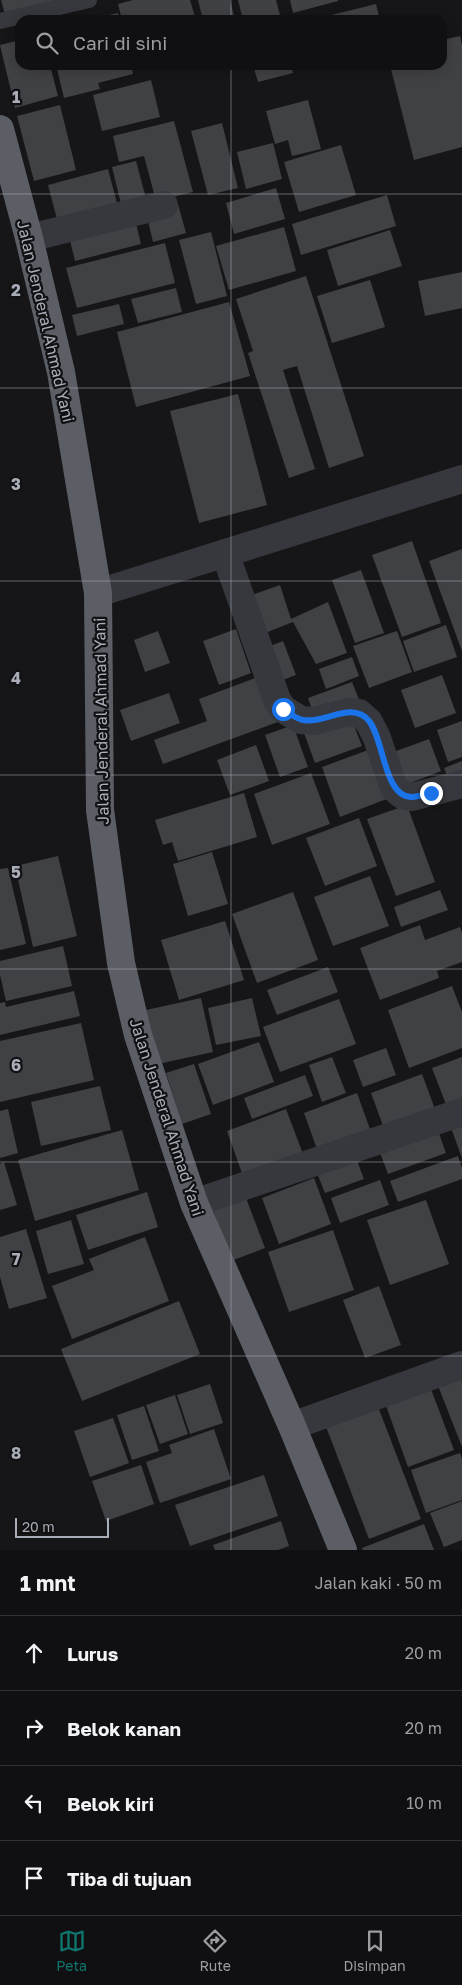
<!DOCTYPE html>
<html lang="id">
<head>
<meta charset="utf-8">
<style>
  :root { --surface:#101012; --page:#19191b; --text:#f1f3f6; --muted:#9c9d9f; --line:#303032; --accent:#0f766e }
  body { margin:0; font-family:"Golos Text",sans-serif; background:var(--page); color:var(--text) }
  .scale { position:absolute; left:15px; bottom:12px; width:94px; box-sizing:border-box; padding-left:5px; border:2px solid #a8adb8; border-top:0; font-size:14px; line-height:18px; white-space:nowrap; color:#a8adb8; -webkit-text-stroke:4px #111113; paint-order:stroke }
  .stop { position:absolute; width:15px; height:15px; margin:-11px; border:4px solid #1a73e8; border-radius:50%; background:#fff }
  .stop.end { background:#1a73e8; border-color:#fff; box-shadow:0 1px 5px #0008 }
  .list { margin:0; padding:0; list-style:none }
  h2 { display:flex; justify-content:space-between; align-items:center; height:65px; margin:0; padding:0 20px; font-size:21px }
  h2 small { font-size:16px; font-weight:400; color:var(--muted) }
  .list li { display:grid; grid-template-columns:32px 1fr auto; gap:15px; align-items:center; box-sizing:border-box; height:75px; padding:0 20px; border-top:1px solid var(--line) }
  .list b { display:block; font-size:19px; white-space:nowrap }
  .list em { font-size:16px; font-style:normal; color:var(--muted) }
  .icon { flex:none; width:28px; height:28px; fill:none; stroke:currentColor; stroke-width:2; stroke-linecap:round; stroke-linejoin:round }
  .map { position:relative; flex:none; width:462px; height:1550px; overflow:hidden }
  .search { position:absolute; background:var(--surface); box-shadow:0 2px 12px #0003; left:15px; right:15px; top:15px; height:55px; display:flex; align-items:center; gap:12px; box-sizing:border-box; padding:0 18px; border-radius:15px; color:var(--muted); font-size:19px }
  .sheet { height:365px; background:var(--surface) }
  nav { display:flex; justify-content:space-around; align-items:center; box-sizing:border-box; height:70px; border-top:1px solid var(--line); background:var(--surface); font-size:14px; color:var(--muted) }
  nav a { display:grid; justify-items:center; gap:2px }
  nav .on { color:var(--accent) }
  .map>svg:first-child { display:block }
  .building { fill:#404145 }
  .lines { fill:none; stroke-linecap:round; stroke-linejoin:round }
  .service { stroke:#37383d; stroke-width:16 }
  .minor { stroke:#37383d; stroke-width:28 }
  .tertiary { stroke:#37383d; stroke-width:28 }
  .trunk { stroke:#5b5e65; stroke-width:28 }
  .route { stroke:#1a73e8; stroke-width:6 }
  .grid { fill:none; stroke:#a8adb8; stroke-width:1; stroke-opacity:0.55 }
  .labels { text-anchor:middle; dominant-baseline:central; stroke-width:4.5; stroke-linejoin:round; paint-order:stroke }
  .street-label { font-size:16px; fill:#a8adb8; stroke:#111113 }
  .grid-label { font-size:16px; text-anchor:middle; font-weight:bold; fill:#a8adb8; stroke:#111113; stroke-width:4.5; stroke-linejoin:round; paint-order:stroke }
</style>
</head>
<body>
<div class="map">
<svg width="462" height="1550" viewBox="0 0 462 1550">
  <rect width="100%" height="100%" fill="#161618"/>
  <path class="building" d="M1,0H62L5,15Z
    M133,0H190L196,20H122L118,4Z
    M198,0H230L235,20H203Z
    M238,0H276L280,15L262,20H243Z
    M290,0H338V1L293,13Z
    M376,4L380,20H315V19Z
    M118,13L120,20H92L91,19Z
    M460,36L462,45V147L414,160L390,65H442V40Z
    M20,40V65H50L58,96L15,108L0,45Z
    M56,65H131L133,74L98,83L100,89L64,98Z
    M253,65H291L293,73L258,82Z
    M151,80L160,117L102,131L93,95Z
    M308,100L321,149L292,156L288,140L275,144L266,111Z
    M60,105L76,170L34,181L17,116Z
    M174,121L193,192L156,201L144,156L119,162L113,136Z
    M222,123L238,188L208,195L191,131Z
    M273,143L282,179L246,189L237,152Z
    M341,145L356,195L299,212L284,162Z
    M136,161L148,206L123,212L112,167Z
    M108,169L118,207L58,223L48,185Z
    M276,188L285,219L234,234L226,203Z
    M387,195L396,226L301,255L292,224Z
    M178,204L186,233L153,242L146,212Z
    M134,215L141,244L75,261L68,232Z
    M284,227L296,271L229,290L216,246Z
    M390,230L402,266L338,286L327,250Z
    M211,232L227,296L196,304L179,240Z
    M165,243L175,283L77,308L66,268Z
    M462,272V308L425,316L418,281Z
    M306,276L364,456L329,468L297,366L283,370L315,469L289,478L248,353L253,351L236,299Z
    M370,280L385,327L332,343L317,296Z
    M176,288L182,312L138,323L131,299Z
    M229,302L250,376L136,407L117,332Z
    M119,304L124,324L77,336L72,315Z
    M238,394L267,505L199,523L170,411Z
    M412,541L441,623L402,637L372,555Z
    M462,549V651L429,561Z
    M361,570L384,633L355,643L332,580Z
    M280,585L291,619L328,602L347,653L316,664L293,622L260,635L246,597Z
    M446,625L457,657L414,672L403,641Z
    M236,629L251,673L219,685L203,641Z
    M158,631L170,663L145,672L134,640Z
    M397,631L412,672L369,688L353,646Z
    M283,641L296,675L277,682L265,648Z
    M352,657L359,676L326,689L319,669Z
    M442,675L456,713L415,728L401,690Z
    M261,676L278,722L163,764L154,740L207,721L199,699Z
    M352,682L360,702L315,718L308,698Z
    M169,693L180,723L131,741L120,710Z
    M350,716L362,746L315,763L304,733Z
    M462,721V757L448,762L437,730Z
    M293,725L308,767L280,777L265,735Z
    M429,739L441,771L400,787L388,754Z
    M256,745L269,781L230,795L217,760Z
    M371,749L389,798L340,817L322,767Z
    M462,761V781L451,785L444,768Z
    M311,773L330,824L272,845L254,794Z
    M244,793L257,837L178,861L172,842L163,845L155,820Z
    M407,805L435,882L396,896L367,819Z
    M359,818L377,866L325,886L306,838Z
    M212,852L228,904L188,916L173,864Z
    M58,856L77,936L33,947L15,866Z
    M8,868L26,944L0,950V869Z
    M370,876L389,926L333,946L314,897Z
    M440,890L448,910L401,927L394,907Z
    M293,892L318,960L257,983L232,914Z
    M225,921L244,980L179,1000L161,940Z
    M420,925L425,940L460,927L462,933V962L437,971L439,978L380,1000L360,948Z
    M63,946L72,986L6,1001L0,975V961Z
    M328,967L338,992L277,1015L267,990Z
    M452,986L462,1012V1048L409,1068L388,1010Z
    M74,991L80,1016L0,1035V1003L5,1002L6,1007Z
    M201,998L213,1052L158,1064L146,1010Z
    M252,998L261,1036L216,1045L208,1008Z
    M339,999L356,1044L280,1072L263,1027Z
    M81,1023L94,1080L0,1102V1041Z
    M259,1042L274,1082L213,1105L198,1064Z
    M386,1048L396,1075L363,1087L353,1060Z
    M332,1057L346,1093L322,1102L309,1065Z
    M462,1057V1101L447,1107L432,1068Z
    M194,1064L211,1114L182,1124L166,1073Z
    M422,1074L436,1112L385,1131L371,1093Z
    M305,1075L313,1096L252,1119L244,1098Z
    M100,1086L111,1130L41,1146L31,1102Z
    M357,1093L371,1132L318,1152L304,1113Z
    M8,1109L18,1153L0,1158V1111Z
    M286,1109L303,1154L243,1176L227,1131Z
    M462,1121V1158L450,1125Z
    M436,1125L446,1153L388,1174L378,1147Z
    M122,1130L139,1190L35,1221L18,1160Z
    M354,1153L364,1179L325,1193L315,1168Z
    M458,1156L462,1168V1179L398,1202L390,1181Z
    M4,1162L17,1205L0,1210V1164Z
    M314,1178L331,1224L279,1244L262,1198Z
    M380,1180L389,1205L340,1223L331,1198Z
    M147,1192L158,1227L88,1250L76,1215Z
    M246,1198L265,1248L231,1261L213,1210Z
    M426,1200L449,1264L390,1285L367,1220Z
    M71,1220L84,1264L48,1274L36,1231Z
    M26,1229L47,1298L9,1309L0,1277V1237Z
    M333,1230L354,1290L289,1312L268,1252Z
    M145,1237L169,1301L72,1339L52,1286L94,1270L89,1259Z
    M379,1286L401,1345L365,1358L343,1300Z
    M179,1301L200,1354L82,1401L61,1349Z
    M462,1373V1447L437,1383Z
    M210,1384L223,1423L190,1434L177,1395Z
    M429,1384L454,1450L408,1467L384,1400Z
    M175,1395L188,1434L160,1444L146,1405Z
    M377,1404L421,1519L369,1539L325,1424Z
    M144,1406L159,1451L132,1460L117,1415Z
    M113,1418L129,1463L90,1477L74,1431Z
    M214,1429L231,1479L160,1503L146,1462L172,1453L169,1445Z
    M460,1453L462,1459V1500L426,1513L411,1470Z
    M141,1465L154,1504L106,1521L92,1481Z
    M264,1475L278,1516L190,1546L175,1505Z
    M462,1501V1540L444,1547L430,1513Z
    M281,1521L289,1546L278,1550H215L213,1545Z
    M424,1524L434,1550H363L362,1548Z"/>
  <g class="lines">
    <path class="service" d="M0,21L89,0"/>
    <path class="minor" d="M29,238L164,205
      M225,553L277,700L283,709L301,720L314,721L348,712L359,713L369,722L377,738L394,788L402,795L412,797L462,784
      M194,1203L462,1112
      M292,1426L462,1365"/>
    <path class="tertiary" d="M98,593L462,479"/>
    <path class="trunk" d="M0,129L29,238L61,372L98,593L100,810L121,963L138,1035L194,1203L292,1426L343,1550"/>
  </g>
  <g class="lines">
    <path class="route" d="M283,709C289,713 296,719 303,720C325,724 352,700 369,721C384,739 384,798 412,797C419,797 425,794 431,793"/>
  </g>
  <path class="grid" d="M231,0V20M231,65V1550M0,194H462M0,388H462M0,581H462M0,775H462M0,969H462M0,1162H462M0,1356H462"/>
  <g class="labels">
    <g class="street-label">
      <text transform="translate(46 321) rotate(77)">Jalan Jenderal Ahmad Yani</text>
      <text transform="translate(101 721) rotate(-91)">Jalan Jenderal Ahmad Yani</text>
      <text transform="translate(167 1117) rotate(72)">Jalan Jenderal Ahmad Yani</text>
    </g>
  </g>
  <g class="grid-label">
    <text x="16" y="103">1</text>
    <text x="16" y="296">2</text>
    <text x="16" y="490">3</text>
    <text x="16" y="684">4</text>
    <text x="16" y="878">5</text>
    <text x="16" y="1071">6</text>
    <text x="16" y="1265">7</text>
    <text x="16" y="1459">8</text>
  </g>
</svg>
<div class="scale">20 m</div>
<div class="stop" style="left:283px;top:709px"></div>
<div class="stop end" style="left:431px;top:793px"></div>
<div class="search"><svg class="icon" aria-label="search" viewBox="0 0 24 24"><circle cx="10" cy="10" r="6"/><path d="M15 15l6 6"/></svg>Cari di sini</div>
</div>
<section class="sheet">
<h2>1 mnt<small>Jalan kaki · 50 m</small></h2>
<ul class="list">
<li><svg class="icon" aria-label="ahead" viewBox="0 0 24 24"><path d="M12 20V5M6 11l6-6 6 6"/></svg><div><b>Lurus</b></div><em>20 m</em></li>
<li><svg class="icon" aria-label="right" viewBox="0 0 24 24"><path d="M7 20v-9h11M14 6l5 5-5 5"/></svg><div><b>Belok kanan</b></div><em>20 m</em></li>
<li><svg class="icon" aria-label="left" viewBox="0 0 24 24"><path d="M17 20v-9H6M10 6l-5 5 5 5"/></svg><div><b>Belok kiri</b></div><em>10 m</em></li>
<li><svg class="icon" aria-label="arrive" viewBox="0 0 24 24"><path d="M6 21V4h12l-3 4 3 4H6"/></svg><div><b>Tiba di tujuan</b></div></li>
</ul>
</section>
<nav>
<a class="on"><svg class="icon" aria-label="map" viewBox="0 0 24 24"><path d="M3 6l6-2 6 2 6-2v14l-6 2-6-2-6 2zM9 4v14M15 6v14"/></svg>Peta</a>
<a><svg class="icon" aria-label="directions" viewBox="0 0 24 24"><path d="M12 3l9 9-9 9-9-9zM9 14v-3h6M13 9l2 2-2 2"/></svg>Rute</a>
<a><svg class="icon" aria-label="saved" viewBox="0 0 24 24"><path d="M7 4h10v16l-5-4-5 4z"/></svg>Disimpan</a>
</nav>
</body>
</html>
